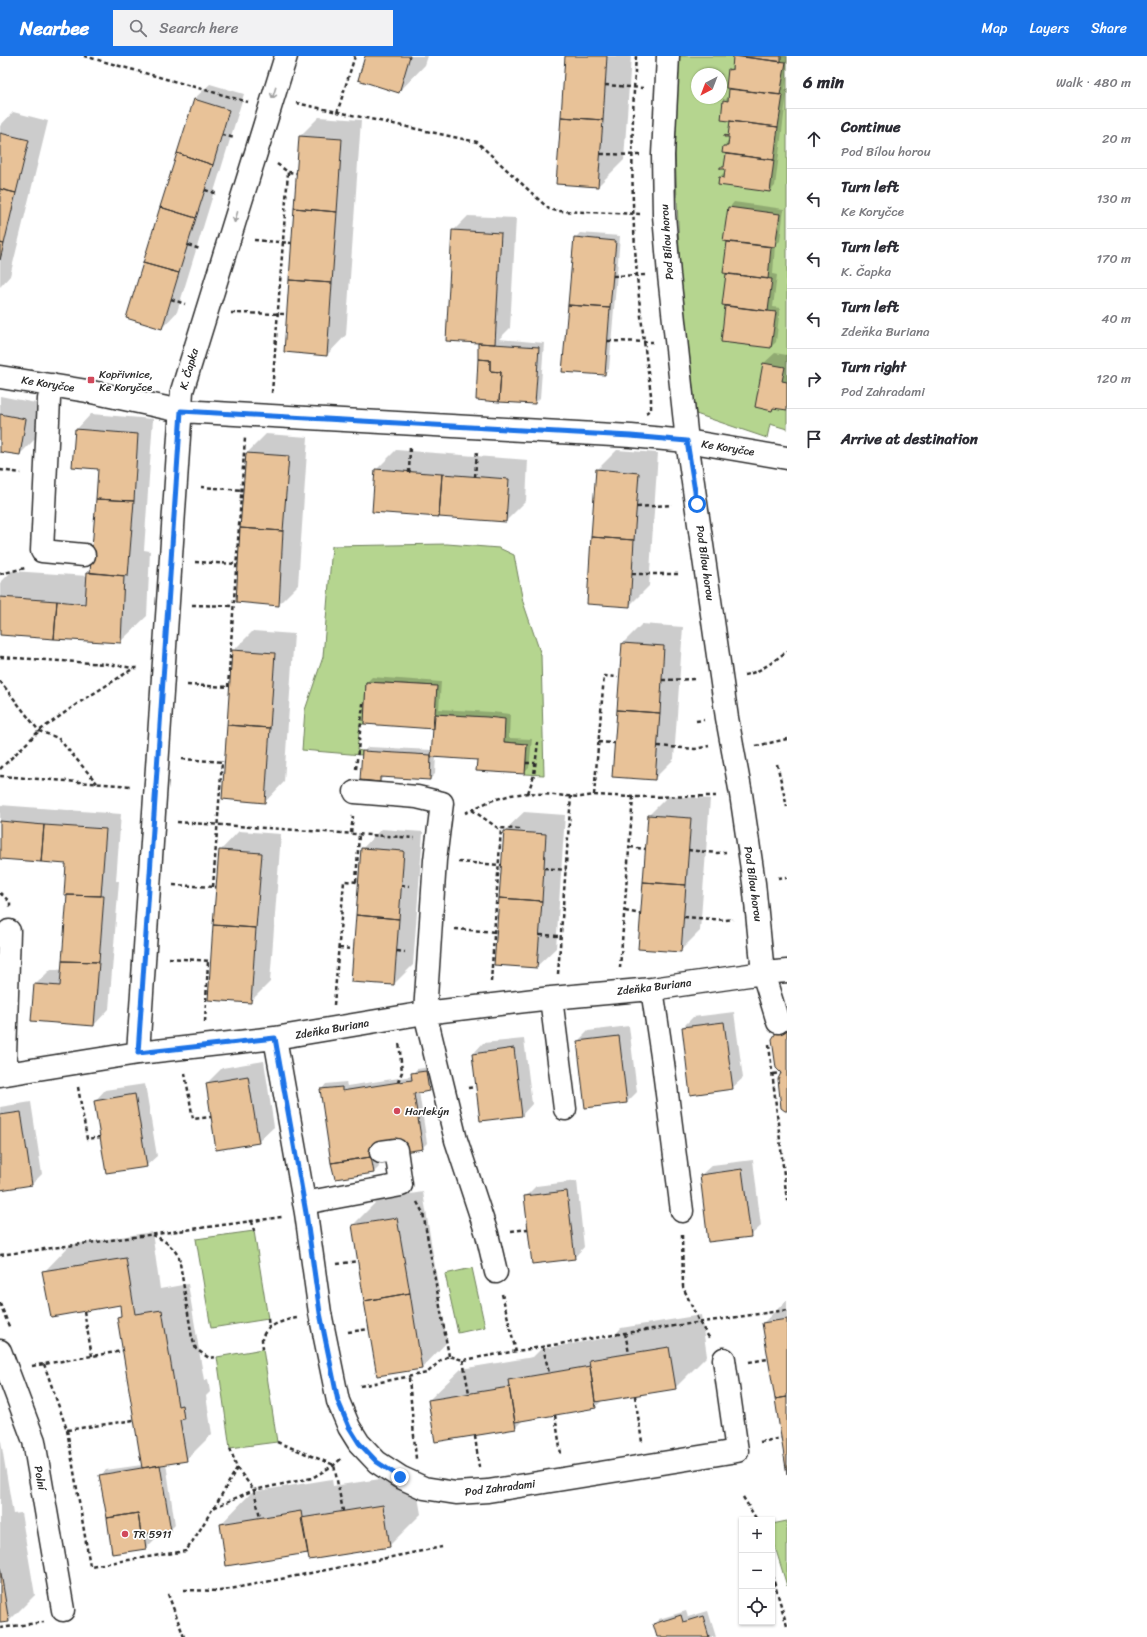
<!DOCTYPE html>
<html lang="en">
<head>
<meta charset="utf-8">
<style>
  :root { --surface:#fff; --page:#f2f2f3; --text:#2b2b33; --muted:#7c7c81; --line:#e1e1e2; --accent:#1a73e8 }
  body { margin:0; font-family:Sriracha,sans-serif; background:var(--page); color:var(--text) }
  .controls { position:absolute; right:12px; bottom:12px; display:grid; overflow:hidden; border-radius:0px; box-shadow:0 1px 3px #0004 }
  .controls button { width:36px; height:36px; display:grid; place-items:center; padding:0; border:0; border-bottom:1px solid var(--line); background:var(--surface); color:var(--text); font:20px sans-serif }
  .compass { position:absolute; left:691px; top:12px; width:36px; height:36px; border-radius:50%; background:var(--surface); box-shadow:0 1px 3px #0004; rotate:222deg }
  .stop { position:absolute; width:12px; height:12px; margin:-9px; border:3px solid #1a73e8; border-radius:50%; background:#fff }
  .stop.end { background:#1a73e8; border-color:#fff; box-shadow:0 1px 4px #0008 }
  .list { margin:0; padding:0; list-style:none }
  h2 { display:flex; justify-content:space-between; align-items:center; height:52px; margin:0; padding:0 16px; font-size:17px }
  h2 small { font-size:13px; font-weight:400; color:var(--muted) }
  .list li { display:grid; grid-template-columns:26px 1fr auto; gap:12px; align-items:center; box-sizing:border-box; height:60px; padding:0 16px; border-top:1px solid var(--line) }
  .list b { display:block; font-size:15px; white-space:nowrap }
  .list p { margin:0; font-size:13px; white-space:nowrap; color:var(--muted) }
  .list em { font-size:13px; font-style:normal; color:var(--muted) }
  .icon { flex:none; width:22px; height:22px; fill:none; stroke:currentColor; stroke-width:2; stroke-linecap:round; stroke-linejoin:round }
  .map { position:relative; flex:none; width:787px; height:1581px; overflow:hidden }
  header { display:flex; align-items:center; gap:24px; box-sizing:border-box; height:56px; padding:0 20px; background:var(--accent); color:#fff }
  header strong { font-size:19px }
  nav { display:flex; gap:22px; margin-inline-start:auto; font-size:14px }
  .search { width:280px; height:36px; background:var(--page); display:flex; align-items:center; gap:10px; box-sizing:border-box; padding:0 14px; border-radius:0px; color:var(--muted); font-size:15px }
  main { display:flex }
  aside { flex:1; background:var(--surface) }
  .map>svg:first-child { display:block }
  .green { fill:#b5d58f; stroke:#70805d; fill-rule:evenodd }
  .shadow { fill:#0003 }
  .building { fill:#e8c298; stroke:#2b2b2b }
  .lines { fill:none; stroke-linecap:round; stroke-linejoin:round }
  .minor-casing { stroke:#2b2b2b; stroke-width:25 }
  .path { stroke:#2b2b2b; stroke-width:2.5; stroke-dasharray:4 3; stroke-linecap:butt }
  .minor { stroke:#fff; stroke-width:22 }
  .oneway { stroke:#a0a0a0 }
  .route { stroke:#1a73e8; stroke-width:5 }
  .poi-dot { fill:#d1495b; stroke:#fff; stroke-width:1.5 }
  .labels { text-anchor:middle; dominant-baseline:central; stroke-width:3.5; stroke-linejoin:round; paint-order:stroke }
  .street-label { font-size:11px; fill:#2b2b2b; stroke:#fff }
  .poi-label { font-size:11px; fill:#2b2b2b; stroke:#fff; text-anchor:start }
</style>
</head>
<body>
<header>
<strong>Nearbee</strong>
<div class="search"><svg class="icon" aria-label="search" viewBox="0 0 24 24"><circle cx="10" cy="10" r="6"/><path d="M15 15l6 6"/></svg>Search here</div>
<nav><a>Map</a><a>Layers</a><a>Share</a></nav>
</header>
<main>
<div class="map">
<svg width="787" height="1581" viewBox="0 0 787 1581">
  <rect width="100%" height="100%" fill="#fff"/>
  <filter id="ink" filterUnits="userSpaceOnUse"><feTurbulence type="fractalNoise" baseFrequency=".025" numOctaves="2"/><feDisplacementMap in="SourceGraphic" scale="8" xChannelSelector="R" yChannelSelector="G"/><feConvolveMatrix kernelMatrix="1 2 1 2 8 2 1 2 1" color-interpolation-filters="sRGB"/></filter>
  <g filter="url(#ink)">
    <path class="green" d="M679,0H787V373L770,368L767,382L696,358L680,216L675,96ZM697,18H721V42H697Z
      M447,488L499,492L514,499L523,546L541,599L544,719L525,718L527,688L504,686L494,662L434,658L436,630L366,626L364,668L360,669L357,694L362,695V699L302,694L305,654L323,601L332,490Z
      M254,1175L268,1263L211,1272L196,1183Z
      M472,1212L485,1271L458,1277L445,1218Z
      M263,1293L277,1386L230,1392L217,1301Z
      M787,1465V1530L772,1481V1468Z"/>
    <path class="shadow" d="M366,0H428L425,9L399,36Z
      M566,0H631L624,104L598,130L557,127Z
      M734,0H785L787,1V20L785,34H787V36L775,130L770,135L720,121L726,114L727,97L724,90L729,85L731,64L724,45L729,40L730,32L729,14L733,10Z
      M210,28L244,38L177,256L162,272L127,261L194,43Z
      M13,56L48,65L10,220L0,231V70Z
      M319,61L361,64L346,279L327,299L300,80Z
      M734,146L784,153L780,185L775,189L773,218L777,219L773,251L780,252L776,286L771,291L722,285L726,249L723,248L727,217H724L728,185L729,152Z
      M468,160L516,162L510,272L499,283L544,287L540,342L535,347L477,343L479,286L453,175Z
      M580,177L620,180L609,313L604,318L575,182Z
      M775,297L787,299V353L775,351L772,354L756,350L764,307Z
      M0,340L41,348L35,383L20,398L0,395Z
      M91,358L153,363L144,494L150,495L147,560L120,586L0,578V527L12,515L88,520V516L92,513L99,412L76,374Z
      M266,378L308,381L298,529L278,549L247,397Z
      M396,394L528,404L526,445L506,465L373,455L376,414Z
      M617,394L658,397L649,530L629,550L597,414Z
      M642,568L683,571L674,703L654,723L623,587Z
      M253,575L294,578L284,726L265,746L233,595Z
      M372,621L441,626L439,653L492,656L510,658L509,682L532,683L529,712L524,717L478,703L436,700L435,718L430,723L384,720L380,725L363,696L368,691L433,694L435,672L367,626Z
      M668,740L710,743L700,875L680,895L649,759Z
      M0,749L121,758L116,825H119L109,953L94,969L35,929L51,913L62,914L68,839L67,807L0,802Z
      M524,756L565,759L556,892L536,911L504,775Z
      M381,773L423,776L413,909L394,928L362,793Z
      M239,775L281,778L270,926L250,946L220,795Z
      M734,956L743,1022L732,1032L683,971L693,961Z
      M629,970L637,1036L627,1046L586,1051L578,985L588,975Z
      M524,983L532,1048L522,1059L481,1064L473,998L483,987Z
      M264,1005L274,1071L258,1086L207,1027L222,1012Z
      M431,1011L434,1029L428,1034L419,1036L427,1087L422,1092L376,1099L379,1111L374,1116L335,1122L321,1034L326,1028L346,1026L347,1030L412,1020V1018L417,1013Z
      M145,1028L157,1100L146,1110L95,1045L105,1034Z
      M31,1046L42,1118L32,1128L0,1133V1051Z
      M753,1104L761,1170L750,1180L701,1119L712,1109Z
      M577,1125L584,1191L574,1202L525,1141L536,1130Z
      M423,1136L447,1286L421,1313L353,1169L379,1143Z
      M152,1176L160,1233L188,1228L204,1324L208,1323L210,1336L206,1340L212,1378L186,1404L166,1407L175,1469L170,1474L161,1475V1477L146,1492L101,1419L106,1414L142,1409L118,1261L122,1258L120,1248L44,1216L70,1189Z
      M787,1244V1412L763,1267Z
      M701,1259L707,1300L675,1332L603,1344L595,1351L523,1364L515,1372L429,1344L461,1313L533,1301L541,1293L613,1281L621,1272Z
      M0,1379L13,1458L21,1457L35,1539L9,1565L0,1566Z
      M414,1418L421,1458L389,1490L309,1496L221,1468L252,1436L332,1423L333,1430Z
      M686,1555L688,1561L708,1555L716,1581H658L654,1568L659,1563Z"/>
    <path class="building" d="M365,0H410L399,37L358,24Z
      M565,0H607L603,64L561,61Z
      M733,0L786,6L780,39L726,32L728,13L732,14Z
      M738,0H781V6Z
      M729,33L783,39L778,71L721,64L723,44L728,45Z
      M194,43L229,54L213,109L177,97Z
      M561,61L603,64L598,131L556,128Z
      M730,65L778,71L774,104L722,97L723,90H728L729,81H724V79L728,80Z
      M0,77L29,84L16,137L0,133Z
      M299,80L342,83L337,156L294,152Z
      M177,97L213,109L196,162L160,151Z
      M726,98L774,104L770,136L718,129L719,121L724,122L725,113H720V111H724Z
      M0,133L16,137L4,188L0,187Z
      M160,151L196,162L179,217L143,207Z
      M728,151L780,158L775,191L723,185Z
      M294,152L337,156L332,227L289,224Z
      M452,174L501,177L495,288L446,285Z
      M574,181L616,185L610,252L568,249Z
      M727,186L771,191L768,223L723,217Z
      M0,187L4,188L0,204Z
      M143,207L179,217L162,273L126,262Z
      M726,218L772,223L768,255L722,249Z
      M289,224L332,227L327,300L284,296Z
      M568,249L610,252L605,319L562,316Z
      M725,250L776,256L771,292L721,286Z
      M478,287L539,291L535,348L499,346L501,316L490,315V304L478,303Z
      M478,303L490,304V315L501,316L499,346L476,344Z
      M763,307L785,311L782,325L787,326V354L773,352L772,355L755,351Z
      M0,358L26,363L20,399L0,396Z
      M75,373L138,378L134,445L96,443L98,413L72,411Z
      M246,397L289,400L283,475L240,472Z
      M375,413L442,418L439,461L372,456Z
      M596,413L639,417L634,484L591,481Z
      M442,418L509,423L506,466L439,461Z
      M96,443L134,445L128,520L90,517Z
      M240,472L283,475L279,550L236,546Z
      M591,481L634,484L630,551L587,548Z
      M87,516L124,520L121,587L54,583L57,545L85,548Z
      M0,541L57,545L54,583L0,579Z
      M622,587L664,590L660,657L617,654Z
      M232,594L275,597L270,672L227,669Z
      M366,626L437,630L434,673L364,668Z
      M617,654L660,657L655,724L612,721Z
      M434,658L487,661L505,663L504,686L527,688L525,718L476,715L477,704L431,701Z
      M227,669L270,672L265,747L222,743Z
      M362,695L431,699L430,724L380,721V726L360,724Z
      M648,759L691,762L686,829L643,826Z
      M0,765L44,769L41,806L0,803Z
      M44,769L106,773L101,840L64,839L66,808L41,806Z
      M504,775L546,778L542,845L499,842Z
      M361,792L404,795L399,863L356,859Z
      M219,794L262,797L256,872L213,869Z
      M643,826L686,829L681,896L638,893Z
      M67,839L104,840L99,906L62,905Z
      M499,842L542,845L537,912L494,909Z
      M356,859L399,863L394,929L351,926Z
      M213,869L256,872L251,947L208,944Z
      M62,905L99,906L94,970L31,965L34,928L60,930Z
      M724,966L733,1033L690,1039L682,971Z
      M787,968V1055H785L781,1052L778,1023L781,1017L776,1012L772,983L781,969Z
      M619,980L627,1047L585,1052L577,985Z
      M514,992L522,1060L480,1065L472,998Z
      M426,1015L429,1035L414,1038L423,1093L331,1107L320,1033L342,1031V1035L412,1024L411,1017Z
      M248,1020L259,1087L216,1094L206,1027Z
      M135,1038L147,1111L106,1117L94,1045Z
      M21,1056L32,1129L0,1134V1059Z
      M371,1101L374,1117L335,1123L331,1107Z
      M742,1113L751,1181L708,1186L700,1119Z
      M567,1135L575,1203L532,1208L524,1140Z
      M397,1162L410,1237L364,1245L352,1169Z
      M126,1202L135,1258L162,1254L178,1350L182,1349L184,1363L180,1364L187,1405L142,1412L117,1261L121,1260L120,1249L51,1261L42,1215Z
      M410,1237L422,1313L377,1320L364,1245Z
      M787,1263V1341L775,1343L762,1267Z
      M669,1291L676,1333L595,1346L589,1304Z
      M590,1310L596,1352L515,1366L508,1324Z
      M509,1331L516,1373L435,1386L428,1344Z
      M787,1341V1419L775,1343Z
      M160,1409L171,1475L141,1478L138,1457L107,1462L99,1419Z
      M383,1449L384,1457H385L390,1491L309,1504L301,1462Z
      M301,1455L308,1497L226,1510L220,1468Z
      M138,1457L141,1478H144L146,1493L112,1498L107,1462Z
      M0,1511L9,1566L0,1567Z
      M681,1559L683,1566L703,1560L709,1581H657L653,1568Z"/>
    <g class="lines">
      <g class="minor-casing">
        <path id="minor" d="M668,0L663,99L664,159L669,219L687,385L727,662L741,738L754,827L763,917L778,966
          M0,321L87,335L181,355L631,380L687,385L787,402
          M52,329L49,343L42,495L84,499
          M355,736L417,741L442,747L435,804L425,957L456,1084L487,1178L496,1216
          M9,875L5,1000L9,1017
          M652,933L663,1007L682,1155
          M551,942L565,1053
          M275,982L306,1157L320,1257L338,1345L349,1371L359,1387L377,1406L400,1421L424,1432L456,1437L488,1435L737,1395L724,1303
          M138,997L182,335L286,0
          M0,1019L138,997L275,982L425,957L551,942L652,933L763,917L787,915
          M304,1147L401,1129L396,1094L381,1096
          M0,1295L34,1385L63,1554"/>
      </g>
      <path class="path" d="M84,0L248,46
        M636,0C631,72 631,146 637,219C640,259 646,299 651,339V353L646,357
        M605,29L643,32
        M296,47L477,86L549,153L557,155L640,158
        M337,57L355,0
        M222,79L235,82
        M601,98L640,99
        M277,108L288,116L296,117
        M205,134L218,138
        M254,184L291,187
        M188,189L200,193
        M613,220L645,219
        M171,243L185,248
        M231,257L287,258
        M608,285L653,286
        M272,337L288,116
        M0,414L21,417
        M409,417L410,391
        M475,421L477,395
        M201,431L243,434
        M637,451L672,449
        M195,506L238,508
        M0,518L25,512
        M632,518H681
        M192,549L233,550
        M0,601L107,608L133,612
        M744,619C761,616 774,605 787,595
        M662,624L697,623
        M0,625L39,675L58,682L97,727
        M187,629L230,631
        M228,631L245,382
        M696,665L704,664
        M598,686L614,687
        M658,690L695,693L709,690
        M756,690L787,683
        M182,703L225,706
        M526,707H536
        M777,708L787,751
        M0,713L39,675L77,648L134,612H139
        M356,713L363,648L365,649
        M0,720L131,730
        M528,737L534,719L538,686
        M594,739L604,620L618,621
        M472,754L498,772L519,773L518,776
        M465,757L490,745L511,739L528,737L581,741L594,739L633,741L716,740
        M177,766L415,782
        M351,777L353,760
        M630,791L645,793
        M688,794L717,797L726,796
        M458,806L501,809
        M544,812L566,814
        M778,822L787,821
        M356,826L359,778
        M173,829L216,831
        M401,829L409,830
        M213,831L222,705
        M0,837L10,846V852
        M625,855L641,858
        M684,861L725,864L733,863
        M455,873L496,876
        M540,879L560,880
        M339,892L353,893
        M397,895L405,896
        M169,902L211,905
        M620,912L633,741
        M558,918L571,740
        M491,926L501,772
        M334,949L344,825L358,826
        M205,966L208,905
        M769,989L787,1145
        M185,1017L193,1063L211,1061
        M773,1018L781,1017
        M398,1026L402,1016L399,985
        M78,1031L87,1083L100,1081
        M468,1032L475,1031
        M417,1146L423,1157L449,1300
        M252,1165L254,1175
        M511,1175L528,1173
        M152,1179C165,1184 172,1190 179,1201L192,1282L196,1293L209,1302L217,1301
        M682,1179L683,1231L699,1266L710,1283
        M0,1199L282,1161
        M337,1208L358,1205
        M502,1238L516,1296
        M0,1247L10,1273
        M84,1255L92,1300
        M268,1263L269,1272
        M348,1276L369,1273
        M625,1277L629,1297
        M543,1291L549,1317
        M263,1293C263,1291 262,1286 262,1283C265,1269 285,1264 297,1262
        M463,1304L469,1337
        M749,1306L768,1303
        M44,1308L67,1374L90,1510L186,1495L198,1477L213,1452L254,1434L312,1422L334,1409L342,1402
        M32,1310L122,1295
        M409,1322L416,1403
        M360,1330L427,1317L441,1304L449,1300L463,1304L625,1277L787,1254
        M635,1340L642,1386
        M555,1359L561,1398
        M67,1374L134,1364
        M475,1380L479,1411
        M277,1386L334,1409L343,1455
        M760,1386L781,1382
        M237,1412L254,1434L260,1461
        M743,1441L757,1464
        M214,1452L237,1412L230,1392
        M772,1519L787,1570
        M184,1534L220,1535L442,1491
        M168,1538L184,1581
        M0,1572L44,1566"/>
      <use href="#minor" class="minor"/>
    </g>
    <defs><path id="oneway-shaft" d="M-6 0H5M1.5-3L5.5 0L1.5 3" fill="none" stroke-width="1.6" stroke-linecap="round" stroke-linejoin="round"/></defs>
    <g class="oneway">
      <use href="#oneway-shaft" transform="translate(274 37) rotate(107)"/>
      <use href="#oneway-shaft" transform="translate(236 161) rotate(107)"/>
    </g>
  </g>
  <g class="lines" filter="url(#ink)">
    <path class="route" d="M400,1421L377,1406L359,1387L349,1371L338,1345L320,1257L306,1157L275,982L138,997L181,355L631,380L687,385L697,448"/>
  </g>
  <g class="poi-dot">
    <rect x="87" y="320" width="8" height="8" rx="2"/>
    <circle cx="397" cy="1055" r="4"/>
    <circle cx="125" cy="1478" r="4"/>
  </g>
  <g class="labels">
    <g class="street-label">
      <text transform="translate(667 186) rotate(-94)">Pod Bílou horou</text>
      <text transform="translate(189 313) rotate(-74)">K. Čapka</text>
      <text transform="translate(48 328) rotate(9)">Ke Koryčce</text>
      <text transform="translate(728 392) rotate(9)">Ke Koryčce</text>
      <text transform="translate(705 507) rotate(82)">Pod Bílou horou</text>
      <text transform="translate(753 828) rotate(82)">Pod Bílou horou</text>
      <text transform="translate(654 931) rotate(-7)">Zdeňka Buriana</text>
      <text transform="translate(332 973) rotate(-10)">Zdeňka Buriana</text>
      <text transform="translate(40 1422) rotate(80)">Polní</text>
      <text transform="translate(500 1432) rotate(-7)">Pod Zahradami</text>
    </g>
    <g class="poi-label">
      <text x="99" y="318">Kopřivnice,<tspan x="99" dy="13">Ke Koryčce</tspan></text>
      <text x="405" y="1055">Harlekýn</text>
      <text x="133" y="1478">TR 5911</text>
    </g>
  </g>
</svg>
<div class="controls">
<button>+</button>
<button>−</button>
<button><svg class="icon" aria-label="locate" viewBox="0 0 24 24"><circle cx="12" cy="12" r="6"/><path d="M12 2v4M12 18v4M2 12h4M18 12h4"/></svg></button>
</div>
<svg class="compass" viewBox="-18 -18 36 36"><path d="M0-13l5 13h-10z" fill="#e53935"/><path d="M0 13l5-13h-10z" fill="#7c7c81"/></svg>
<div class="stop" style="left:697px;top:448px"></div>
<div class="stop end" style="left:400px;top:1421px"></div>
</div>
<aside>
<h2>6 min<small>Walk · 480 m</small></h2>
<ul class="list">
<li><svg class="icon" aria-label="ahead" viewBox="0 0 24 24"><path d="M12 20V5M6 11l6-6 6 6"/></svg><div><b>Continue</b><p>Pod Bílou horou</p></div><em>20 m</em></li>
<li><svg class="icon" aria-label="left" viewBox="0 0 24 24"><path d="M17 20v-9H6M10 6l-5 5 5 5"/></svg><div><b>Turn left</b><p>Ke Koryčce</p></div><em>130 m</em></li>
<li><svg class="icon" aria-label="left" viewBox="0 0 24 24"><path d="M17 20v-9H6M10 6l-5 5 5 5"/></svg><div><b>Turn left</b><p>K. Čapka</p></div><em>170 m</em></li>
<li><svg class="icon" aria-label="left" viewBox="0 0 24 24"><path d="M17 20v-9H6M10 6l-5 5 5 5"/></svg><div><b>Turn left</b><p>Zdeňka Buriana</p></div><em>40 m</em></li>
<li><svg class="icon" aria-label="right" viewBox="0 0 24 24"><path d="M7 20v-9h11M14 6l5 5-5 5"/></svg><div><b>Turn right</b><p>Pod Zahradami</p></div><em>120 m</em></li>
<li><svg class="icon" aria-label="arrive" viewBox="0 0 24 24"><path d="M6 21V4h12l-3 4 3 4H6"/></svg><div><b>Arrive at destination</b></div></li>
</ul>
</aside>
</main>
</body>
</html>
